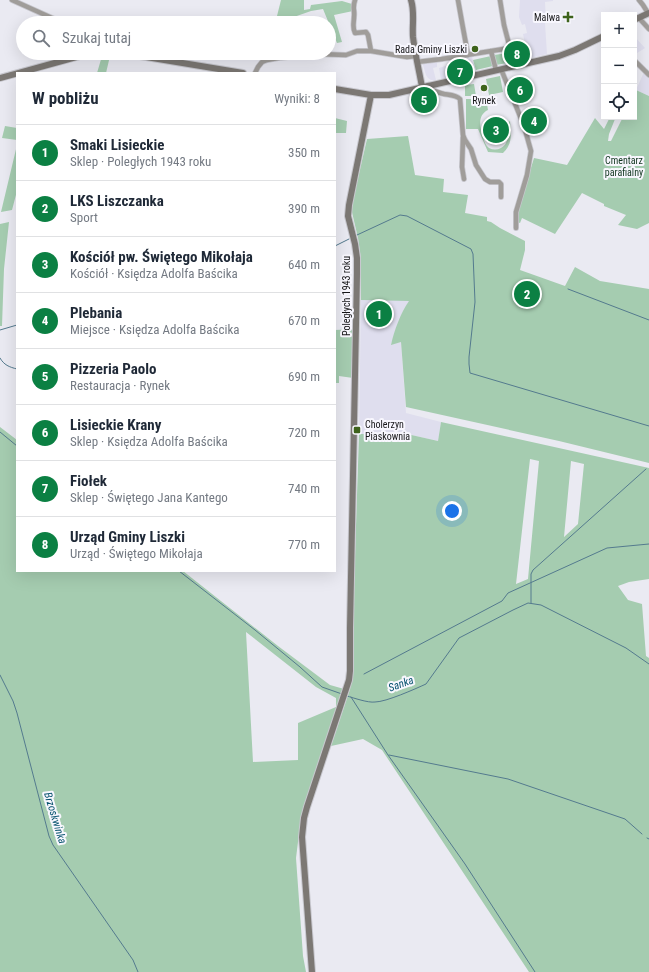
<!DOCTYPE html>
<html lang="pl">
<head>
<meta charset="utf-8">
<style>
  :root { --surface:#fff; --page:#f6f6f7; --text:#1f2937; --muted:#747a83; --line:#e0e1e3; --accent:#0b8043 }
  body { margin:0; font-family:"Roboto Condensed",sans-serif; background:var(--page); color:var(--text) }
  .controls { position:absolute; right:12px; top:12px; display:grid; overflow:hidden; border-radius:0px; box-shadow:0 4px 16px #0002 }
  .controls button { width:36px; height:36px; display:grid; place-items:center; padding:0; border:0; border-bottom:1px solid var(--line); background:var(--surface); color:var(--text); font:20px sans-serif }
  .you { position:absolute; left:452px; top:511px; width:14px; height:14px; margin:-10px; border:3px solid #fff; border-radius:50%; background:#1a73e8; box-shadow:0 0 0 6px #1a73e833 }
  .badge { display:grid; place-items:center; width:26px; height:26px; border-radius:50%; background:var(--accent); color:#fff; font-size:13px; font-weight:700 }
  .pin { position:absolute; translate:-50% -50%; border:2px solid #fff; box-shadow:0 1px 4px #0006 }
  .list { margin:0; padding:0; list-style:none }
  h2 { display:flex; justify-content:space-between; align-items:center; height:52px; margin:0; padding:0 16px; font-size:17px }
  h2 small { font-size:13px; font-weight:400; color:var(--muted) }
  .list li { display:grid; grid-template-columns:26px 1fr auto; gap:12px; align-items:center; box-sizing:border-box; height:56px; padding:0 16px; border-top:1px solid var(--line) }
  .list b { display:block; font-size:15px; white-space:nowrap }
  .list p { margin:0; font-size:13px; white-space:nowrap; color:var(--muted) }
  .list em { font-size:13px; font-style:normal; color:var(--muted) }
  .icon { flex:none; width:22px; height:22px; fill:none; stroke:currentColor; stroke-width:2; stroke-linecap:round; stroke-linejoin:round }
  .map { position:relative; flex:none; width:649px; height:972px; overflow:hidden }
  .search { position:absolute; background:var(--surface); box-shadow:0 4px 16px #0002; left:16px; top:16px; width:320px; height:44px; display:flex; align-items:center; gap:10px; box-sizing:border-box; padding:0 14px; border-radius:22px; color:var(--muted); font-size:15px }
  .panel { position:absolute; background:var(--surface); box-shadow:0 4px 16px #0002; left:16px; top:72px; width:320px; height:500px; border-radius:0px }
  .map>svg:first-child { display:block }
  .built { fill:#dfdeee }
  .green { fill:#a5ccb0; fill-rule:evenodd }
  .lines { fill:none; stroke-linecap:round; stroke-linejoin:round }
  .stream { stroke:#547a8e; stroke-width:1 }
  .street-casing { stroke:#c8c8cf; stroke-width:6 }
  .secondary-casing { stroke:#c8c8cf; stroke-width:8 }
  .street { stroke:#a09d9a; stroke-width:4.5 }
  .secondary { stroke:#7c7874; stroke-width:6 }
  .poi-dot { fill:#3e631c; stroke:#f8f7fe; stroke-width:1.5 }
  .labels { text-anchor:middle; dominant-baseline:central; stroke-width:4; stroke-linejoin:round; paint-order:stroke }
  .poi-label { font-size:10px; fill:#151517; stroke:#f8f7fe; text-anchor:end }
  .park-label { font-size:10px; fill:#0f341d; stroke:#f8f7fe }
  .street-label { font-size:10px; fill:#151517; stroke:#f8f7fe }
  .water-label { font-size:11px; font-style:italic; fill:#06526e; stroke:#f8f7fe }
</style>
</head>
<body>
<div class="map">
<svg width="649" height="972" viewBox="0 0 649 972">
  <rect width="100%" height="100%" fill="#eaeaf2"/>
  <path class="built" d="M520,0H553V1L545,2L546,23H545L547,54L522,60L520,44L525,43L523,34L527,33L525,24L522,25L519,17Z
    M634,36L645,48L634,55Z
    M472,57L476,70L441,80L439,68Z
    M437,61V67L433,68L436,80H431L428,78L426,75L422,62Z
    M644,72L649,77V96L636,90Z
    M361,300H410L403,311L391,344L401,342L406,413L441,422L438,441L407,434H359Z"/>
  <path class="green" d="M281,0H304V10L310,9L311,5L342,1L352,4L353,11L334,15L342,42L337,43L323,9L311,11L291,18L282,23H259L277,16Z
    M508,53L509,57L511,56L512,62L496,65L494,55Z
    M102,56H110L106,73H97Z
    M491,56L493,66L476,70L473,60Z
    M500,76L503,92L489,95L486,79Z
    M474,84L476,96H465V85Z
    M636,90L649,96V223L637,229L618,225L626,215L604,206V204L582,193L555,234L522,218L520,223L517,222V213L534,158L567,165L595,118L604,129L610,117H612L615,119L609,134L608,141H611L623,117H634V94Z
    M466,99H477L478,105L487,104L488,110C477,115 480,128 483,137C484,141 486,146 489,148C493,150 497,150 501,148C510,143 508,132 507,123L510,121C511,133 513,144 503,153L488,152L478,129H466Z
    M335,118L347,121L346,133H335Z
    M5,126L17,128V140L2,138Z
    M408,136L415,175L444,179L443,192L468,195L465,213L487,217V221L491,222L500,228L525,241V250L520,270L565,286L575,267L600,281L649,289V463L559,441L406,407L401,342L391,345C394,331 401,312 409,301L361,300V259L358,238L351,208L358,178L367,139Z
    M17,145V191L12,210L1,212Z
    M9,222L4,269L2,326H0V224Z
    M354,329L353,378L339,376V383H335V330Z
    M441,422L649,468V579L629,582L618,586L628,600L642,604L646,656L649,658V972H529L382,750L363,739L331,746L350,689L353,671L352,647L359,434H407L438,441ZM530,459L539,461L529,568L528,579L516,584ZM571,461L584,464L578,524L564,537Z
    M0,427L17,440V571H183L278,646L330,685L344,689L306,805L300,826L296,858L303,956L306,972H0ZM246,632L316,687L336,698V707L298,723V760L253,762Z"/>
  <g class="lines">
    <path class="stream" d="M357,235L400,215L407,216L471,249L473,254L475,302L469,357V364L470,373L649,426
      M335,246L349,239
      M568,289L649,320
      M0,330L17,325
      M0,358C4,365 9,367 17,369
      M0,432L17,446
      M179,571L255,630L300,667L322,687L342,694
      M531,603V574L533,570L646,469
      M364,674L502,601L508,593L607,548L649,544
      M0,675L13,701L17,713L49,836L53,845L133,960L138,972
      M347,696C354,698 368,703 375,702C386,702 415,689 426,684L459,638L513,610L528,603L541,605L626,648L649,664
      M351,697L388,755L465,864L535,972
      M389,755L508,779L625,819L642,834
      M647,838L649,839"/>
    <g class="street-casing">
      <path id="street" d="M12,0L63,23
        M355,0C352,9 355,9 354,17C354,23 352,27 355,33L366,32L368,35L371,51
        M458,0L463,28L468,55
        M500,0L504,25L511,52
        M639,0L643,5L648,13
        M639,18L649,29
        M491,51L496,70
        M634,60L649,75
        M417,62L442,59L510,48
        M501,69L524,126L531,151L527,175L516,212V228
        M255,73L258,67L262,62L267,60L278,58L317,54L346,55L357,51H371L407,57L416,56
        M428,85L431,90C435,91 440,93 444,94C450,95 456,95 460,99L463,135L465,140L471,149L476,165L485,179L490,182H499L501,184V197
        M463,137L462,167L464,179"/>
    </g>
    <g class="secondary-casing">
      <path id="secondary" d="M411,0C415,12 412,25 413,37C415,54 419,70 422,87
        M634,20L649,13
        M122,53L243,73
        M0,78L80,56L95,53
        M335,89L371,95H389L559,56L575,50L604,36
        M312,972L302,837L304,818L307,807L349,680L350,671V628L357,274V258L355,244L348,216L349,205L371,95"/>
    </g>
    <use href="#street" class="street"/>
    <use href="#secondary" class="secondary"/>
  </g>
  <g class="poi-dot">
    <path d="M566 11h4v4h4v4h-4v4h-4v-4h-4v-4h4z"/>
    <circle cx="475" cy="49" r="4"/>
    <circle cx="484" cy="88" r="4"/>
    <rect x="353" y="426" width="8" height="8" rx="2"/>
  </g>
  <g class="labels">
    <g class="poi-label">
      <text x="560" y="17">Malwa</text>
      <text x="467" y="49">Rada Gminy Liszki</text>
      <text x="484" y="100" text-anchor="middle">Rynek</text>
      <text x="365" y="424" text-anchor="start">Cholerzyn<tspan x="365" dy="12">Piaskownia</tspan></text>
    </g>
    <g class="park-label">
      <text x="624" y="160">Cmentarz<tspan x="624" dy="12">parafialny</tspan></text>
    </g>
    <g class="street-label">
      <text transform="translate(346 296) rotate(-90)">Poległych 1943 roku</text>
    </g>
    <g class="water-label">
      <text transform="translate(401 684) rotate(-20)">Sanka</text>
      <text transform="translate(55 818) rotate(73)">Brzoskwinka</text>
    </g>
  </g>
</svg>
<div class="controls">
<button>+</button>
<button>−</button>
<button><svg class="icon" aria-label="locate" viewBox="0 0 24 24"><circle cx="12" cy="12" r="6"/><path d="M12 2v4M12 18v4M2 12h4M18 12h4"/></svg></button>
</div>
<div class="you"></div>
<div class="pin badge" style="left:379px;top:314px">1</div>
<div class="pin badge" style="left:527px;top:294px">2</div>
<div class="pin badge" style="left:496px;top:130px">3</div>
<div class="pin badge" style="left:534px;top:121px">4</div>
<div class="pin badge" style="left:424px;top:100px">5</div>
<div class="pin badge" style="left:520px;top:90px">6</div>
<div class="pin badge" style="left:460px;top:72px">7</div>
<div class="pin badge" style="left:517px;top:54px">8</div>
<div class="search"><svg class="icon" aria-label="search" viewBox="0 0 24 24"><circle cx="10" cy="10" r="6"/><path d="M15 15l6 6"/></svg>Szukaj tutaj</div>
<section class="panel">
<h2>W pobliżu<small>Wyniki: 8</small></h2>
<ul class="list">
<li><span class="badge">1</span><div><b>Smaki Lisieckie</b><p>Sklep · Poległych 1943 roku</p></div><em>350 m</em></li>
<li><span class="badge">2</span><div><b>LKS Liszczanka</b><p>Sport</p></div><em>390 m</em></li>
<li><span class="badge">3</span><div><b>Kościół pw. Świętego Mikołaja</b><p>Kościół · Księdza Adolfa Baścika</p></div><em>640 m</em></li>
<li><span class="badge">4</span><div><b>Plebania</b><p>Miejsce · Księdza Adolfa Baścika</p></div><em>670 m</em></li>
<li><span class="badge">5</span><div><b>Pizzeria Paolo</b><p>Restauracja · Rynek</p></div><em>690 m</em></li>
<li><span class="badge">6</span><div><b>Lisieckie Krany</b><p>Sklep · Księdza Adolfa Baścika</p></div><em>720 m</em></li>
<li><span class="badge">7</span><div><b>Fiołek</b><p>Sklep · Świętego Jana Kantego</p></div><em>740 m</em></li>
<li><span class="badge">8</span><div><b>Urząd Gminy Liszki</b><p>Urząd · Świętego Mikołaja</p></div><em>770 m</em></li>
</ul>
</section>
</div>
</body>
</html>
